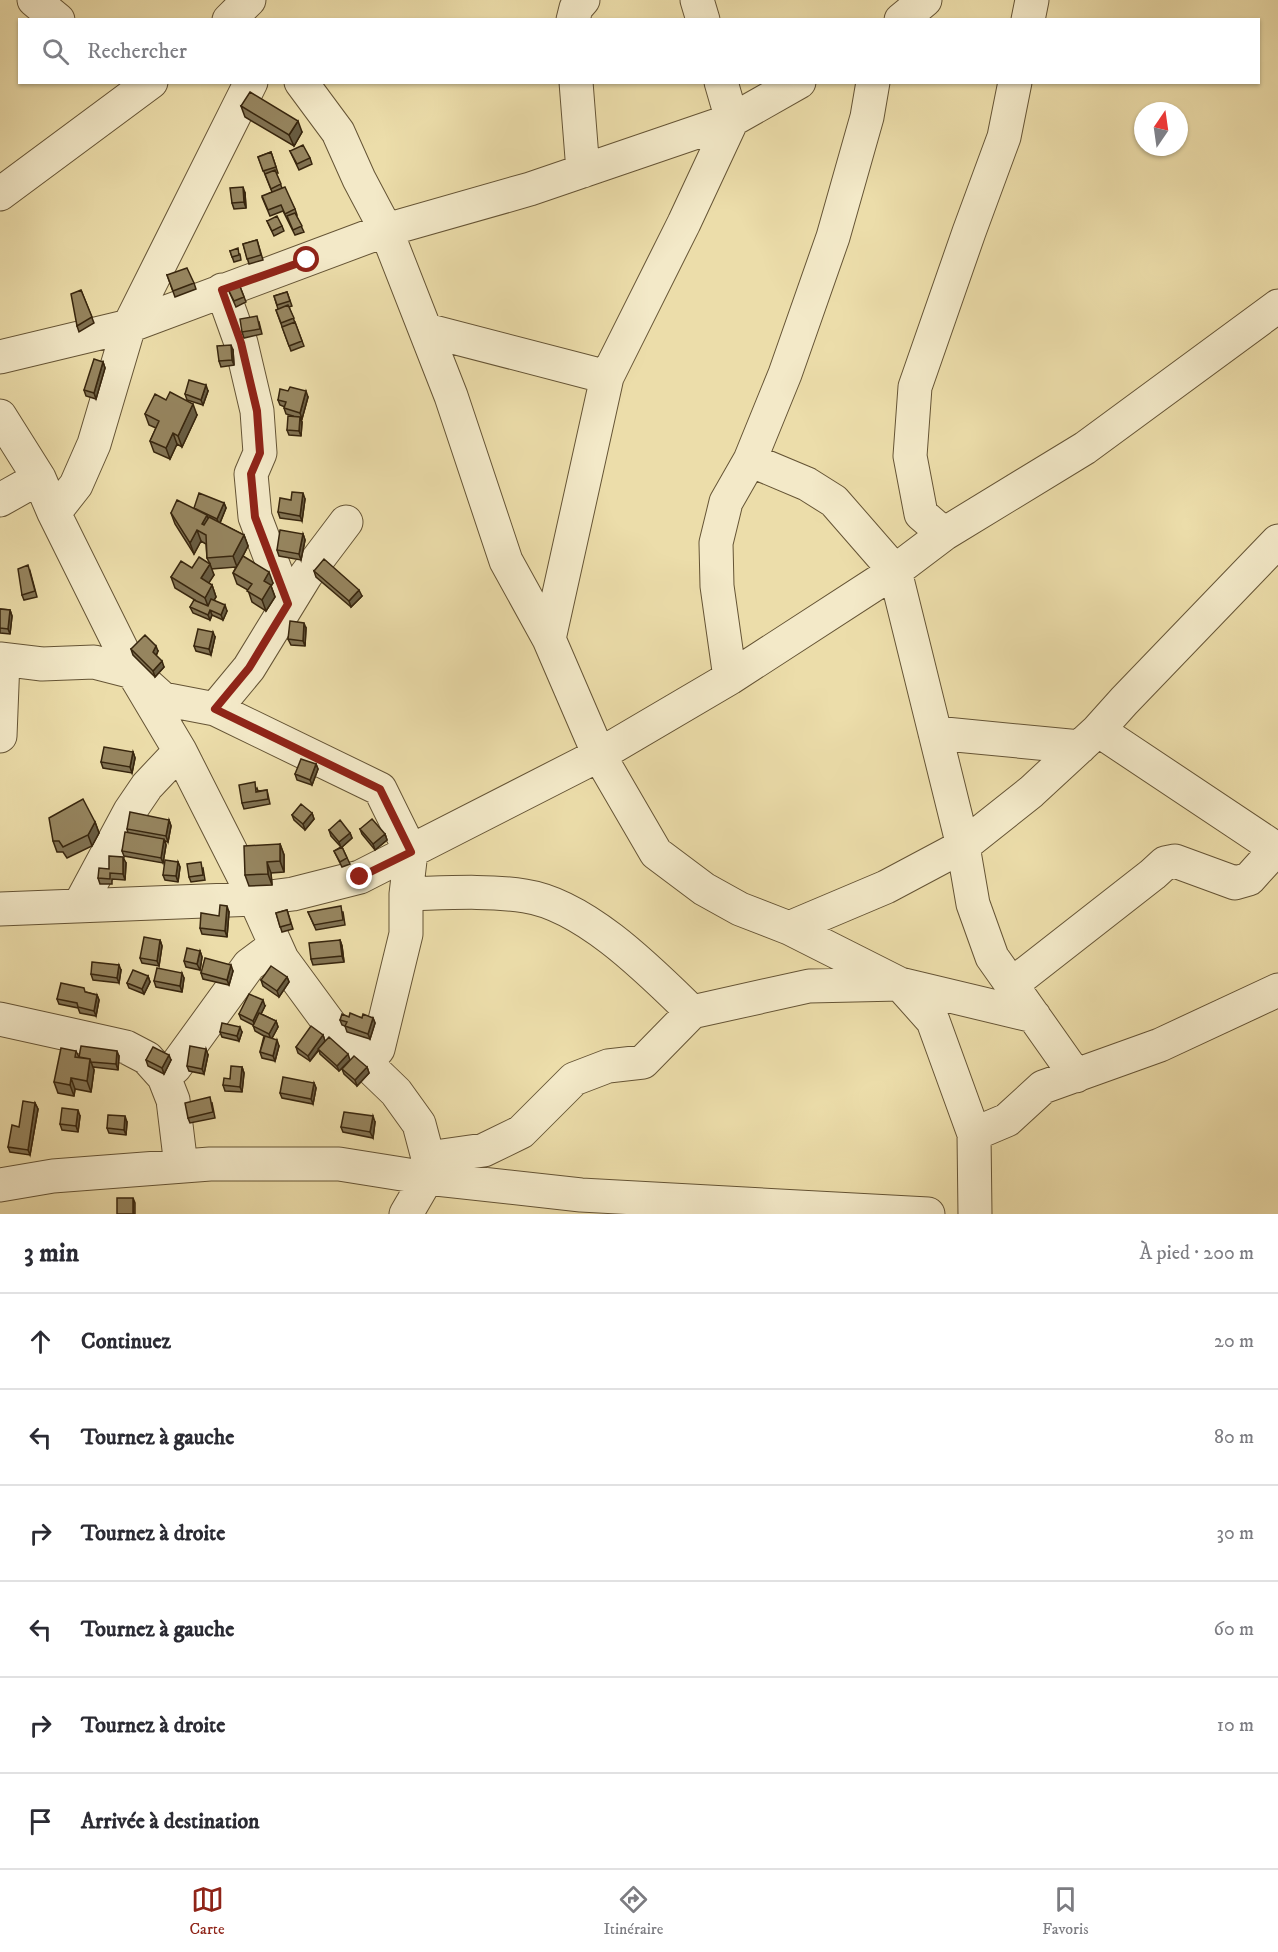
<!DOCTYPE html>
<html lang="fr">
<head>
<meta charset="utf-8">
<style>
  :root { --surface:#fff; --page:#f2f2f3; --text:#2b2b33; --muted:#7c7c81; --line:#e1e1e2; --accent:#8f2418 }
  body { margin:0; font-family:"IM FELL DW Pica",serif; background:var(--page); color:var(--text) }
  .compass { position:absolute; left:1134px; top:102px; width:54px; height:54px; border-radius:50%; background:var(--surface); box-shadow:0 2px 4px #0004; rotate:13deg }
  .stop { position:absolute; width:18px; height:18px; margin:-14px; border:4px solid #8f2418; border-radius:50%; background:#fff }
  .stop.end { background:#8f2418; border-color:#fff; box-shadow:0 2px 6px #0008 }
  .list { margin:0; padding:0; list-style:none }
  h2 { display:flex; justify-content:space-between; align-items:center; height:78px; margin:0; padding:0 24px; font-size:26px }
  h2 small { font-size:20px; font-weight:400; color:var(--muted) }
  .list li { display:grid; grid-template-columns:39px 1fr auto; gap:18px; align-items:center; box-sizing:border-box; height:96px; padding:0 24px; border-top:2px solid var(--line) }
  .list b { display:block; font-size:22px; white-space:nowrap }
  .list em { font-size:20px; font-style:normal; color:var(--muted) }
  .icon { flex:none; width:33px; height:33px; fill:none; stroke:currentColor; stroke-width:2; stroke-linecap:round; stroke-linejoin:round }
  .map { position:relative; flex:none; width:1278px; height:1214px; overflow:hidden }
  .search { position:absolute; background:var(--surface); box-shadow:0 2px 4px #0004; left:18px; right:18px; top:18px; height:66px; display:flex; align-items:center; gap:15px; box-sizing:border-box; padding:0 21px; border-radius:0px; color:var(--muted); font-size:22px }
  .sheet { height:654px; background:var(--surface) }
  nav { display:flex; justify-content:space-around; align-items:center; box-sizing:border-box; height:84px; border-top:2px solid var(--line); background:var(--surface); font-size:16px; color:var(--muted) }
  nav a { display:grid; justify-items:center; gap:3px }
  nav .on { color:var(--accent) }
  .map>svg:first-child { display:block }
  .lines { fill:none; stroke-linecap:round; stroke-linejoin:round }
  .minor-casing { stroke:#655435; stroke-width:35 }
  .minor { stroke:#f3e9c8; stroke-width:33 }
  .wall { fill:#817252; stroke:#38260e; stroke-width:1.5 }
  .shaded-wall { fill:#695d42; stroke:#38260e; stroke-width:1.5 }
  .building { fill:#96855f; stroke:#38260e; stroke-width:1.5 }
  .route { stroke:#8f2418; stroke-width:8 }
</style>
</head>
<body>
<div class="map">
<svg width="1278" height="1214" viewBox="0 0 1278 1214">
  <rect width="100%" height="100%" fill="#ecddaa"/>
  <filter id="stains"><feTurbulence type="fractalNoise" baseFrequency=".00333" numOctaves="4"/><feColorMatrix values="0 0 0 0 .2 0 0 0 0 .09 0 0 0 0 .02 0 0 0 .5 -.17"/></filter>
  <radialGradient id="worn" r=".72"><stop offset=".6" stop-color="#630" stop-opacity="0"/><stop offset="1" stop-color="#630" stop-opacity=".3"/></radialGradient>
  <g class="lines">
    <g class="minor-casing">
      <path id="minor" d="M34,0L58,20
        M697,0L703,20
        M229,20L249,0
        M573,20L576,8L583,0
        M901,20L925,0
        M1028,20L1032,0
        M301,82L338,132L359,179L386,230L451,396L506,561L549,639
        M576,82L583,171
        M721,82L732,120L684,223L607,377L549,639L599,755L656,853L704,889L740,909L789,928L900,984L933,1021L974,1134L975,1214
        M0,194L151,82
        M222,290L241,343L257,411L260,453L251,474L255,517L288,604
        M426,330L607,377
        M0,357L129,326L386,230L530,189L732,120L799,82
        M0,416L39,478L54,513L133,672L180,751L255,899L282,959L340,1038L396,1092L419,1124L428,1158L427,1178L406,1214
        M750,460L807,484L834,501L895,571L963,846L973,904L992,957L1076,1076
        M0,500L39,478
        M54,513L76,485L94,444L129,326L251,82
        M944,534L921,514L910,456L915,387L969,232L1004,137L1015,82
        M0,659L42,664L94,662L133,672L163,699L215,709L380,789L411,852L406,894V934L378,1049L366,1064
        M730,678L717,586L716,543L726,502L750,460L785,374L833,237L867,117L873,82
        M215,709L249,668L306,575L346,522
        M1098,730L1278,850
        M935,733L1080,747
        M0,736L3,660
        M406,894C446,893 486,890 525,896C585,905 650,971 692,1012
        M79,906L130,811L147,786L180,751
        M0,909L255,899L293,894L360,877L599,755L730,678L895,571L944,534L1085,448L1278,306
        M789,928L886,887L963,846L1031,792L1098,730L1124,701L1278,541
        M1011,985L1153,874L1165,863L1175,861L1235,883L1249,879L1276,849
        M0,1019L126,1047L147,1058L164,1077L173,1100L181,1166
        M164,1077L175,1067L249,965L268,951L282,959
        M974,1134L1007,1120L1043,1087L1160,1045L1278,990
        M428,1158L484,1150L521,1132L574,1079L608,1066L643,1062L692,1012L809,986L900,984L1034,1016
        M0,1185L53,1176L210,1164H339L427,1178L581,1195L928,1214"/>
    </g>
    <use href="#minor" class="minor"/>
  </g>
  <path class="wall" d="M241,106L302,132L294,146L245,117Z
    M290,151L310,158L312,164L299,170Z
    M271,152L278,173H276L282,188L295,209L297,215H296L304,232L295,235L283,211L270,216L262,197L272,192L258,157Z
    M245,193L246,208L234,209L232,203Z
    M267,221L282,226L284,231L274,236Z
    M257,240L263,260L249,264L243,244Z
    M230,251L240,254L241,260L234,262Z
    M167,275L194,283L196,289L175,297Z
    M239,284L246,302L236,307L228,289Z
    M81,290L94,323L79,332L77,326Z
    M287,292L292,306L289,307L304,346L291,351L276,310L278,309L274,296Z
    M259,322L262,334L244,338L242,332Z
    M233,350L234,365L221,367L219,361Z
    M103,362L105,368L96,399L86,396L84,390Z
    M208,391L203,405L187,400L185,394Z
    M308,397L302,419L300,418L302,422L301,436L289,435L287,430L293,416L286,414L284,408L285,407L280,405L278,400Z
    M145,414L197,415L182,447L177,444L170,459L154,452L150,441L156,428L149,425Z
    M305,499L302,521L280,518L278,512L291,500Z
    M224,503L226,508L220,523L244,535L248,546L243,556L273,583L271,586L275,597L266,611L252,602L248,590L237,584L233,573L236,567L211,569L214,575L208,583L212,585L216,597L214,600L227,611L223,620L212,615L210,620L193,613L190,607L195,600L175,588L171,577L192,568L210,564L207,558L206,544L201,541L194,554L175,524L171,513Z
    M303,534L305,540L301,560L279,556L277,550Z
    M30,571L37,597L24,600L22,595Z
    M314,571L362,596L351,607L316,577Z
    M0,609L10,610L12,616L10,634L0,633Z
    M306,628L305,646L291,645L288,639Z
    M215,637L211,655L196,651L194,646Z
    M131,649L158,651L156,656L164,667L155,677L133,655Z
    M133,752L135,758L132,773L103,768L101,762Z
    M316,764L318,769L312,785L297,780L295,774Z
    M257,788L258,791L267,790L270,804L244,809L242,803Z
    M312,813L314,819L305,830L294,820L292,815Z
    M169,820L171,826L168,842L165,841L166,845L163,863L124,856L122,851L128,833L127,829Z
    M95,822L99,833L92,846L67,858L63,852H57L53,841Z
    M360,829L385,834L387,840L375,850L362,834Z
    M329,830L350,833L352,838L342,847L350,864L342,867L334,851L341,847L331,836Z
    M280,844L284,855V872L271,873L272,885L249,886L245,875Z
    M178,862L180,867L178,882L165,880L163,875Z
    M126,863L125,880L112,879V884H100L98,878L109,869Z
    M203,868L205,880L191,882L189,877Z
    M287,910L293,929L282,932L276,913Z
    M229,912L227,937L202,934L200,928L219,916Z
    M308,912H343L345,925L316,930Z
    M160,940L162,946L159,966L142,963L140,958Z
    M340,940L342,946L344,962L313,965L311,959Z
    M200,951L202,957L200,970L186,967L184,961Z
    M121,970L119,983L93,980L91,974Z
    M233,971L229,985L203,979L201,973Z
    M148,976L150,982L144,994L129,988L127,983Z
    M287,977L289,982L279,997L263,986L261,980Z
    M184,978L182,992L156,987L154,981Z
    M86,992L97,995L99,1000L96,1016L80,1013L78,1008L59,1004L57,999Z
    M265,1006L261,1014L276,1021L278,1027L272,1038L279,1046L275,1061L262,1058L260,1052L264,1036L255,1031L253,1025L241,1019L239,1014Z
    M349,1017L373,1018L375,1023L370,1039L347,1032L345,1026L342,1025L340,1020Z
    M220,1032H242L239,1041L222,1037Z
    M323,1035L325,1041L350,1060L339,1071L320,1054L319,1050L310,1061L298,1053L296,1047Z
    M76,1051L79,1057L119,1056L118,1070L93,1067L94,1070L91,1092L75,1089L74,1096L58,1093L54,1082Z
    M208,1055L204,1074L189,1071L187,1066Z
    M146,1060H171L164,1074L148,1066Z
    M242,1067L244,1073L242,1092L225,1091L223,1085Z
    M367,1067L369,1073L357,1086L344,1074L342,1069Z
    M314,1083L316,1088L313,1104L282,1098L280,1093Z
    M35,1103L38,1109L30,1155L10,1152L8,1147L19,1127Z
    M212,1103L215,1118L190,1123L188,1118Z
    M80,1116L78,1132L62,1130L60,1124Z
    M127,1122L126,1135L109,1133L107,1128Z
    M375,1122L373,1138L343,1132L341,1127Z"/>
  <path class="shaded-wall" d="M298,121L302,132L294,146L289,135Z
    M243,187L245,193L246,208L244,202Z
    M231,345L233,350L234,365L232,360Z
    M103,362L105,368L96,399L94,393Z
    M206,385L208,391L203,405L201,400Z
    M306,391L308,397L302,419L300,413Z
    M193,404L197,415L182,447L178,436Z
    M300,417L302,422L301,436L299,431Z
    M173,433L177,444L170,459L166,448Z
    M303,493L305,499L302,521L300,516Z
    M224,503L226,508L219,525L217,519Z
    M207,515L211,526L202,524Z
    M197,530L201,541L194,554L190,543Z
    M303,534L305,540L301,560L299,554Z
    M244,535L248,546L237,567L233,556Z
    M210,564L214,575L205,589L201,578Z
    M269,572L273,583L271,586L275,597L266,611L262,600L264,581Z
    M212,585L216,597L209,609L205,598Z
    M359,590L362,596L351,607L349,601Z
    M225,605L227,611L223,620L221,615Z
    M10,610L12,616L10,634L8,629Z
    M210,610L212,615L210,620L208,615Z
    M304,623L306,628L305,646L303,641Z
    M213,632L215,637L211,655L209,649Z
    M156,646L158,651L155,658L153,652Z
    M162,661L164,667L155,677L153,671Z
    M133,752L135,758L132,773L130,767Z
    M316,764L318,769L312,785L310,780Z
    M312,813L314,819L305,830L303,824Z
    M169,820L171,826L168,842L166,836Z
    M95,822L99,833L92,846L88,835Z
    M350,833L352,838L341,848L339,842Z
    M385,834L387,840L375,850L373,844Z
    M164,839L166,845L163,863L161,858Z
    M280,844L284,855V872L280,861Z
    M123,857L126,863L125,880L123,874Z
    M178,862L180,867L178,882L176,876Z
    M267,862L271,873L272,885L268,874Z
    M227,906L229,912L227,937L225,931Z
    M160,940L162,946L159,966L157,961Z
    M340,940L342,946L344,962L342,956Z
    M200,951L202,957L200,970L197,964Z
    M119,965L121,970L119,983L117,978Z
    M231,965L233,971L229,985L227,980Z
    M182,973L184,978L182,992L180,986Z
    M148,976L150,982L144,994L142,989Z
    M287,977L289,982L279,997L277,991Z
    M97,995L99,1000L96,1016L94,1011Z
    M263,1000L265,1006L255,1026L253,1021Z
    M373,1018L375,1023L370,1039L368,1034Z
    M276,1021L278,1027L271,1040L269,1034Z
    M240,1027L242,1032L239,1041L237,1036Z
    M323,1035L325,1041L310,1061L308,1056Z
    M277,1040L279,1046L275,1061L273,1056Z
    M206,1049L208,1055L204,1074L202,1069Z
    M117,1051L119,1056L118,1070L116,1064Z
    M348,1054L350,1060L339,1071L337,1066Z
    M169,1055L171,1060L164,1074L162,1068Z
    M90,1059L94,1070L91,1092L87,1081Z
    M242,1067L244,1073L242,1092L240,1087Z
    M367,1067L369,1073L357,1086L355,1080Z
    M71,1078L75,1089L74,1096L70,1085Z
    M314,1083L316,1088L313,1104L311,1099Z
    M35,1103L38,1109L30,1155L28,1150Z
    M78,1110L80,1116L78,1132L76,1126Z
    M125,1116L127,1122L126,1135L124,1130Z
    M373,1116L375,1122L373,1138L370,1132Z
    M133,1198L135,1203V1214H133Z"/>
  <path class="building" d="M250,92L298,121L289,135L241,106Z
    M303,145L310,158L297,164L290,151Z
    M271,152L276,167L263,171L258,157Z
    M275,170L281,184L271,189L265,174Z
    M243,187L244,202L232,203L230,188Z
    M285,187L295,209L285,214L281,205L268,210L262,196Z
    M295,213L302,226L293,230L287,216Z
    M277,216L282,226L272,231L267,221Z
    M257,240L261,255L247,259L243,244Z
    M238,248L239,255L232,257L230,251Z
    M187,268L194,283L173,291L167,275Z
    M239,284L244,297L234,301L228,289Z
    M81,290L92,317L77,326L71,294Z
    M287,292L290,301L277,305L274,296Z
    M288,305L294,318L281,323L276,310Z
    M257,316L260,329L242,332L240,319Z
    M295,322L302,341L289,346L282,327Z
    M231,345L232,360L219,361L217,346Z
    M94,359L103,362L94,393L84,390Z
    M189,380L206,385L201,400L185,394Z
    M290,387L306,391L300,413L284,408L286,402L278,400L280,389L288,391Z
    M170,392L193,404L178,436L173,433L166,448L150,441L159,421L145,414L155,394L166,400Z
    M288,416L300,417L299,431L287,430Z
    M292,492L303,493L300,516L278,512L280,498L291,500Z
    M199,493L224,503L217,519L194,508Z
    M177,500L207,515L202,524L204,525L209,517L244,535L233,556L207,558L206,535L197,530L190,543L171,513Z
    M280,530L303,534L299,554L277,550Z
    M243,556L269,572L264,581L271,585L262,600L247,591L252,584L233,573Z
    M199,557L210,564L201,578L212,585L205,598L171,577L181,561L192,568Z
    M324,559L359,590L349,601L314,571Z
    M28,565L35,591L22,595L18,569Z
    M211,599L225,605L221,615L210,610L208,615L190,607L194,600L208,606Z
    M0,609L10,610L8,629L0,628Z
    M290,621L304,623L303,641L288,639Z
    M198,629L213,632L209,649L194,646Z
    M145,635L156,646L153,652L162,661L153,671L131,649Z
    M104,747L133,752L130,767L101,762Z
    M301,759L316,764L310,780L295,774Z
    M255,782L256,792L267,790L268,799L242,803L239,785Z
    M83,799L95,822L88,835L63,847L59,841H53L49,818Z
    M301,804L312,813L303,824L292,815Z
    M130,812L169,820L166,836L127,829Z
    M372,819L385,834L373,844L360,829Z
    M340,820L350,833L339,842L329,830Z
    M125,832L164,839L161,858L122,851Z
    M280,844V861L267,862L268,874L245,875L244,846Z
    M342,847L347,858L340,862L334,851Z
    M109,856L123,857V874L110,873V879L98,878L99,868L109,869Z
    M165,860L178,862L176,876L163,875Z
    M201,862L203,875L189,877L187,864Z
    M220,905L227,906L225,931L200,928L201,913L219,916Z
    M341,906L343,920L314,925L308,912Z
    M287,910L291,924L280,927L276,913Z
    M144,937L160,940L157,961L140,958Z
    M340,940L342,956L311,959L309,943Z
    M187,948L200,951L197,964L184,961Z
    M205,958L231,965L227,980L201,973Z
    M92,962L119,965L117,978L91,974Z
    M271,966L287,977L277,991L261,980Z
    M157,968L182,973L180,986L154,981Z
    M133,970L148,976L142,989L127,983Z
    M61,983L84,988L85,992L97,995L94,1011L78,1007L77,1003L57,999Z
    M249,994L263,1000L253,1021L239,1014Z
    M259,1013L276,1021L269,1034L253,1026Z
    M350,1013L362,1018L363,1014L373,1018L368,1034L345,1026L347,1022L340,1020L342,1014L349,1017Z
    M222,1023L240,1027L237,1036L220,1032Z
    M311,1026L323,1035L308,1056L296,1047Z
    M265,1036L277,1040L273,1056L260,1052Z
    M329,1037L348,1054L337,1066L318,1049Z
    M81,1046L117,1051L116,1064L91,1062L90,1059L79,1057Z
    M190,1046L206,1049L202,1069L187,1066Z
    M153,1047L169,1055L162,1068L146,1060Z
    M61,1048L76,1051L75,1057L90,1059L87,1081L71,1078L70,1085L54,1082Z
    M354,1056L367,1067L355,1080L342,1069Z
    M231,1066L242,1067L240,1087L223,1085L224,1078L230,1079Z
    M283,1077L314,1083L311,1099L280,1093Z
    M210,1097L213,1112L188,1118L185,1103Z
    M23,1101L35,1103L28,1150L8,1147L12,1125L19,1127Z
    M62,1108L78,1110L76,1126L60,1124Z
    M344,1112L373,1116L370,1132L341,1127Z
    M108,1115L125,1116L124,1130L107,1128Z
    M117,1198H133V1214H117Z"/>
  <g class="lines">
    <path class="route" d="M307,260L222,290L241,343L257,411L260,453L251,474L255,517L288,604L249,668L215,709L380,789L411,852L360,877"/>
  </g>
  <rect width="100%" height="100%" filter="url(#stains)"/>
  <rect width="100%" height="100%" fill="url(#worn)"/>
</svg>
<svg class="compass" viewBox="-18 -18 36 36"><path d="M0-13l5 13h-10z" fill="#e53935"/><path d="M0 13l5-13h-10z" fill="#7c7c81"/></svg>
<div class="stop" style="left:307px;top:260px"></div>
<div class="stop end" style="left:360px;top:877px"></div>
<div class="search"><svg class="icon" aria-label="search" viewBox="0 0 24 24"><circle cx="10" cy="10" r="6"/><path d="M15 15l6 6"/></svg>Rechercher</div>
</div>
<section class="sheet">
<h2>3 min<small>À pied · 200 m</small></h2>
<ul class="list">
<li><svg class="icon" aria-label="ahead" viewBox="0 0 24 24"><path d="M12 20V5M6 11l6-6 6 6"/></svg><div><b>Continuez</b></div><em>20 m</em></li>
<li><svg class="icon" aria-label="left" viewBox="0 0 24 24"><path d="M17 20v-9H6M10 6l-5 5 5 5"/></svg><div><b>Tournez à gauche</b></div><em>80 m</em></li>
<li><svg class="icon" aria-label="right" viewBox="0 0 24 24"><path d="M7 20v-9h11M14 6l5 5-5 5"/></svg><div><b>Tournez à droite</b></div><em>30 m</em></li>
<li><svg class="icon" aria-label="left" viewBox="0 0 24 24"><path d="M17 20v-9H6M10 6l-5 5 5 5"/></svg><div><b>Tournez à gauche</b></div><em>60 m</em></li>
<li><svg class="icon" aria-label="right" viewBox="0 0 24 24"><path d="M7 20v-9h11M14 6l5 5-5 5"/></svg><div><b>Tournez à droite</b></div><em>10 m</em></li>
<li><svg class="icon" aria-label="arrive" viewBox="0 0 24 24"><path d="M6 21V4h12l-3 4 3 4H6"/></svg><div><b>Arrivée à destination</b></div></li>
</ul>
</section>
<nav>
<a class="on"><svg class="icon" aria-label="map" viewBox="0 0 24 24"><path d="M3 6l6-2 6 2 6-2v14l-6 2-6-2-6 2zM9 4v14M15 6v14"/></svg>Carte</a>
<a><svg class="icon" aria-label="directions" viewBox="0 0 24 24"><path d="M12 3l9 9-9 9-9-9zM9 14v-3h6M13 9l2 2-2 2"/></svg>Itinéraire</a>
<a><svg class="icon" aria-label="saved" viewBox="0 0 24 24"><path d="M7 4h10v16l-5-4-5 4z"/></svg>Favoris</a>
</nav>
</body>
</html>
